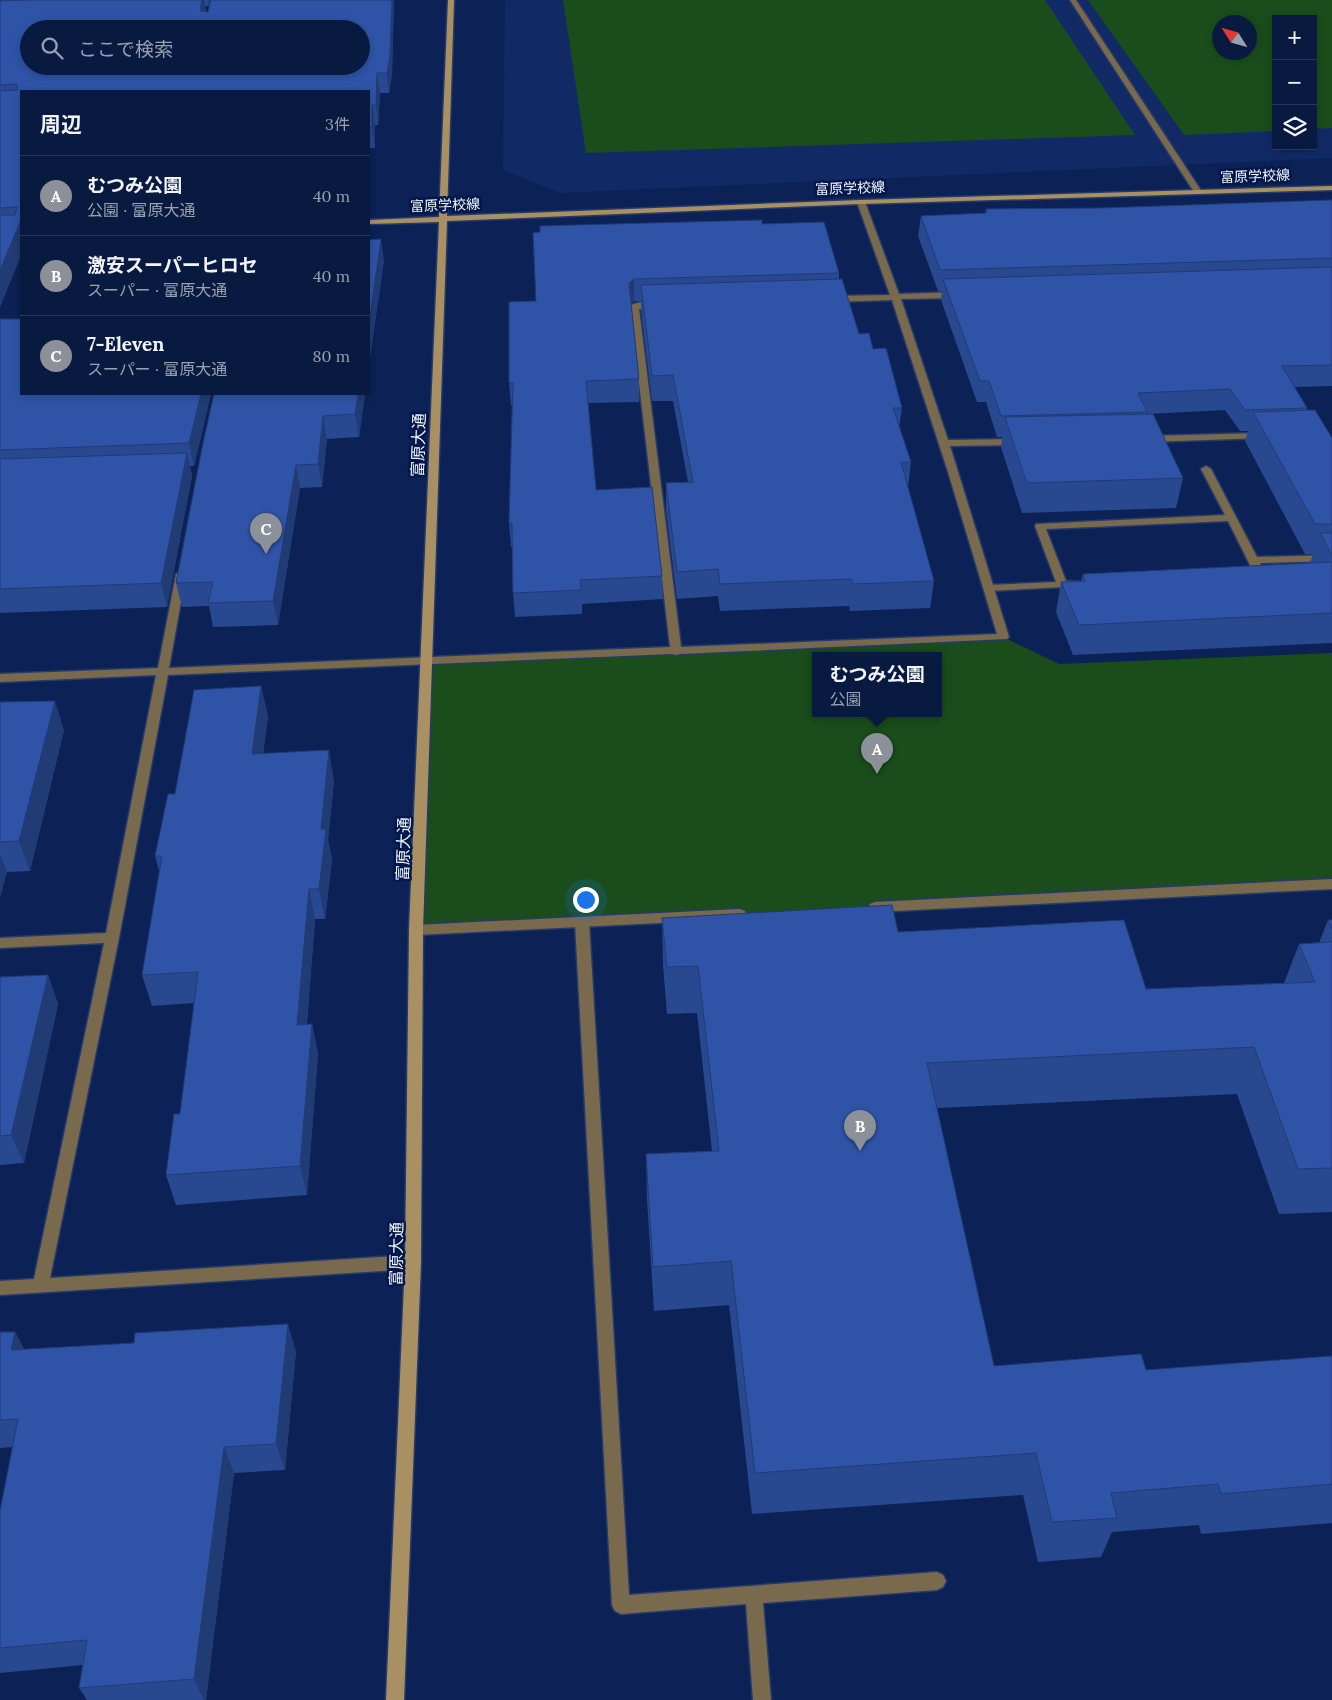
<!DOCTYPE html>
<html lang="ja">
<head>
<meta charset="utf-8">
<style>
  :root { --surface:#091a40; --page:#122347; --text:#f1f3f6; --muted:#99a1b1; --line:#293859; --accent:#8c9099 }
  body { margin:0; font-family:Lora,"Noto Sans JP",serif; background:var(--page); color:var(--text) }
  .controls { position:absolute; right:15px; top:15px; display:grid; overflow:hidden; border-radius:0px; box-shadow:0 2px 8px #0003 }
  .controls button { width:45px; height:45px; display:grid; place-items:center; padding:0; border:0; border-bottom:1px solid var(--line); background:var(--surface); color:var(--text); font:25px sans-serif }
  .compass { position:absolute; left:1212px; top:15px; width:45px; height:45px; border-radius:50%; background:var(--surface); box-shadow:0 2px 8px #0003; rotate:307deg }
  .you { position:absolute; left:585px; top:899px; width:18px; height:18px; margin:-12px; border:4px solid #fff; border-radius:50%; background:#1a73e8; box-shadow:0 0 0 8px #1a73e833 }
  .badge { display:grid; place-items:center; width:32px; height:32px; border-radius:50%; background:var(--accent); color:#fff; font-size:16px; font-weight:700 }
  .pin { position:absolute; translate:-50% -41px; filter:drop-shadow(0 1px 2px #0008) }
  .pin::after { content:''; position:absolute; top:26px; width:18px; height:15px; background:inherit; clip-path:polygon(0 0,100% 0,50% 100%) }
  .popup { position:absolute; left:812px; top:652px; width:130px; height:65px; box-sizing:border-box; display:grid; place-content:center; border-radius:0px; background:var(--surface); filter:drop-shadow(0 1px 4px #0005); font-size:16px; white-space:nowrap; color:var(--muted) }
  .popup b { font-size:19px; color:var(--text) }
  .popup::after { content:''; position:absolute; left:50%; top:100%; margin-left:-10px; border:10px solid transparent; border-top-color:var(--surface) }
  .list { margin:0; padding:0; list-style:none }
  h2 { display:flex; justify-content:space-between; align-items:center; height:65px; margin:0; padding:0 20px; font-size:21px }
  h2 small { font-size:16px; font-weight:400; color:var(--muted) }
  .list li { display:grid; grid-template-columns:32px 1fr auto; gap:15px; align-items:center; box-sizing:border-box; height:80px; padding:0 20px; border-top:1px solid var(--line) }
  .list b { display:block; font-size:19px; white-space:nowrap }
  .list p { margin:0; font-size:16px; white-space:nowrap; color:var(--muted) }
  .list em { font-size:16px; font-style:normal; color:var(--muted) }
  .icon { flex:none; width:28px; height:28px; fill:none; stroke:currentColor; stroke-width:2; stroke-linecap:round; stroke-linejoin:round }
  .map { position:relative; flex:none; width:1332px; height:1700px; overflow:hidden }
  .search { position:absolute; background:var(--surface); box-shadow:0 2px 8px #0003; left:20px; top:20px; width:350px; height:55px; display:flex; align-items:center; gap:12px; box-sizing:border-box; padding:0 18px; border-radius:28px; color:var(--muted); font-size:19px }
  .panel { position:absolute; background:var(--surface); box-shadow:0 2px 8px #0003; left:20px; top:90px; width:350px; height:305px; border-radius:0px }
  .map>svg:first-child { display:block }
  .built { fill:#112a66; fill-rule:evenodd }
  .green { fill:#1a4d1b; fill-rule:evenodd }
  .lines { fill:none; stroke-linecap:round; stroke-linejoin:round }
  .lane-casing { stroke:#273b6a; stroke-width:3 }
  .street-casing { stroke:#273b6a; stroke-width:3 }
  .secondary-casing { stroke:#273b6a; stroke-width:3 }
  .lane { fill:#796a4e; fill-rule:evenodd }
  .street { fill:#796a4e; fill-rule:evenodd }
  .secondary { fill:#a89063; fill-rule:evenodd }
  .wall { fill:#284890; fill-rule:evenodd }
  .shaded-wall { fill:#213b75 }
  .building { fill:#2f54a7; stroke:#213b75; fill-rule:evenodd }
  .labels { text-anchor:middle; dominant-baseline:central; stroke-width:5; stroke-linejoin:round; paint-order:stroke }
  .far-street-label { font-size:14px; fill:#f1f5fc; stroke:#04174b }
  .street-label { font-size:16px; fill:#f1f5fc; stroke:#04174b }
</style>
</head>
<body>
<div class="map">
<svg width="1332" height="1700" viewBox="0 0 1332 1700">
  <rect width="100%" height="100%" fill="#0c2256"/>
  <path class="built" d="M505,0H1332V158L560,193L503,170ZM1276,19H1313V146H1276ZM1220,22H1250V52H1220Z"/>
  <path class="green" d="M563,0H1045L1135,135L586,153Z
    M1088,0H1332V128L1313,129V19H1276V131L1184,135ZM1220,22H1250V52H1220Z
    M1003,637L1059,664L1332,653V884L416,930L425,661ZM816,655H938V713H816Z"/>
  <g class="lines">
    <g class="lane-casing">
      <path id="lane" d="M1070,0H1076L1202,192L1201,194L1194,192Z
        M1206,466L1211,469L1257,557L1332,555V561L1260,563L1266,576L1261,579L1252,578L1251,576L1254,573L1228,521L1046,529L1066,581L1082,582V586L988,591L983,588L988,585L1056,582L1035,526L1036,524L1225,515L1201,469Z
        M582,917L587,919L589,922L629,1595L937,1572L943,1575L946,1581L943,1587L937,1590L763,1603L771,1700H753L746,1604L621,1614L615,1611L612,1605L575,922L577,919Z"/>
    </g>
    <g class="street-casing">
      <path id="street" d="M858,200L865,202L899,294L957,292L961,295L957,298L901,299L948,440L1017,439L1022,442L1017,445L950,446L1009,637L1007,639L680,654L676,655L672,654L168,675L119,938L50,1278L413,1255L418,1257L421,1262L418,1267L413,1269L0,1295V1281L34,1279L104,943L0,948V938L106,933L156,675L0,682V674L158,668L176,574L181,571L186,574L169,668L670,647L630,306C636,301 655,301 661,306L657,309H639L681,647L997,634L948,472L892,300L832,302L828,299L832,296L890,295L857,202Z
        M1262,433L1267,436L1265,438L1147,442L1142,439L1147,436Z
        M1332,879V889L875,912L870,910L869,907L870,904L875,902Z
        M740,909L745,911L746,914L745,917L740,919L416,935L411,933L409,930L411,927L416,925Z"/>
    </g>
    <g class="secondary-casing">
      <path id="secondary" d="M448,0H454L447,216L861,200L1332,186V190L861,204L447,221L423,930L421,1262L404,1700H386L405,1262L409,930L439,222L369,224V220L439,217Z"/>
    </g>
    <use href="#lane" class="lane"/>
    <use href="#street" class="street"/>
    <use href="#secondary" class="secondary"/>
  </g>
  <path class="wall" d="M0,0H394L392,74L389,93H380L378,125H375V148H369V91H21V255L0,307ZM211,0L208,12H206L205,6H209ZM29,29H361L192,72L193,66H29Z
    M1332,200V386L1294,387L1307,408V410L1332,438V643L1073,655L1056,612L1061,582L1081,581L1083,574L1310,563L1313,554H1305L1245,441L1248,431H1240L1225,410L1146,414L1183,478L1176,508L1022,513L1001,447L1002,437H997L986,402H977L941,300L942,291H938L918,236L921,216L985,213L986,209L1103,208Z
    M762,224L839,273V279L859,334L873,349L902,408L899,428L911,462L908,487L934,581L930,608L850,611L849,606L720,611L718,596L677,599L666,510V483L688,482L673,401H652L641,310V301H634L631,303L639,379V402L588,403L596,490L662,576L663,599L582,604V614L515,617L513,593L512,547H511L509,523L512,406H511L509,383L536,301Z
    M0,319L21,394H211L194,466H190L192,476L167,607L0,613Z
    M214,394H365L359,437L327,439L322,487L300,488L278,625L213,627L209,606L182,607L176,583Z
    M261,686L268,717L263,753L334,781L328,840L332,859L325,919H315L307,1024H312L318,1054L307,1195L176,1205L166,1175L180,1114L194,1003L152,1006L142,975L159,871L155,856L175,794Z
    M0,702L64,730L30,871L7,872L0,897Z
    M662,918L898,932L1146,989L1284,983L1299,944L1319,943L1328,920H1332V1212L1279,1214L1237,1094L937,1108L994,1366L1146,1370L1332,1356V1523L1201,1534L1199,1525L1112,1532L1101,1557L1038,1562L1023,1495L752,1514L729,1305L654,1311L647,1199L646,1154L712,1151L697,1013L667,1014L663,965Z
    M48,975L58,1004L24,1163L0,1165V977Z
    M0,1332H15L24,1349L296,1351L285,1470L234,1473L206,1700H87L79,1688L83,1665L0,1673V1511L13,1447L0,1448Z"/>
  <path class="shaded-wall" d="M202,0H204L207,14L200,11Z
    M208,0H211L209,6Z
    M392,0H394L392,74L389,93L387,73Z
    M185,66H193L188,91L184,71Z
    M377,73L380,93L378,125L376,105Z
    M372,105L375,125V148L372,127Z
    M21,220V255L0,307V270Z
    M381,239L384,261L369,366V324Z
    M634,279V301L629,304V283Z
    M201,394H211L194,466L189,443Z
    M358,394H365L359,437L355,414Z
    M323,416L327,439L322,487L318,464Z
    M187,453L192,476L167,607L161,583Z
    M296,465L300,488L278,625L273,601Z
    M261,686L268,717L259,784L252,754Z
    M55,701L64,730L30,871L19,841Z
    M329,750L334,781L328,840L332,859L325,919L319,889L321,829Z
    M0,854L7,872L0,897Z
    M309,889L315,919L304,1055L297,1025Z
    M48,975L58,1004L24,1163L11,1135Z
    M312,1024L318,1054L307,1195L300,1166Z
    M288,1324L296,1351L285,1470L276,1444Z
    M15,1332L29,1360L11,1350Z
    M224,1447L234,1473L206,1700H204L194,1679Z"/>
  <path class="building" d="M29,0H202L200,11L208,12L211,0H392L390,54L387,73H377L376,105H372V127H369V91H21V220L0,270V215H15L17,207L0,208V91L18,90L16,84L0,85V1ZM29,29H361V66H196L195,72L186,73L184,71L185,66H29Z
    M1332,200V258L940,270L921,216L987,213L986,209L1103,208Z
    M762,220V224L824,222L839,273L634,279L629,283L639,379L586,381L596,490L652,487L662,576L580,580L581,590L513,593L512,523H509L513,383H509V302L536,301L533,233L540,232V226Z
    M381,239L369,324V240Z
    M1332,267V365L1282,366L1307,408L1245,410L1230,389L1138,393L1147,412L1001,416L989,381H980L943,279Z
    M842,279L859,334L869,333L873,349L886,348L902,408H893L911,462H901L934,581L853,584L851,579L720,584L718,569L677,572L666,483L693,482L673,375L652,376L641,285Z
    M0,319H21V394H201L189,443L0,450Z
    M214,394H358L355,414L323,416L318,464L296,465L273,601L208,603L213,582L176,583L202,448Z
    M1315,410L1332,438V524H1315L1253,412Z
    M1153,414L1183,478L1027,483L1005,417Z
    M187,453L161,583L0,589V459Z
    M1320,533H1332V555Z
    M1332,562V613L1079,625L1061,582L1085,581L1083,574Z
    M261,686L252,754L329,750L321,829H326L319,889H309L297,1025L312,1024L300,1166L166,1175L174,1114H180L198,972L142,975L162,856H155L168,794H175L194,690Z
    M55,701L19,841L0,842V702Z
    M892,905L898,932L1124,920L1146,989L1315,982L1299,944L1332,942V1168L1298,1169L1254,1047L927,1063L994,1366L1141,1354L1146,1370L1332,1356V1484L1221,1494L1218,1484L1111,1493L1117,1518L1052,1522L1036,1453L755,1473L731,1261L653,1267L646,1154L719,1151L698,966L667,967L662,918Z
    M1328,920H1332V930Z
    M48,975L11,1135L0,1136V977Z
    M288,1324L276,1444L224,1447L194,1679L79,1688L87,1640L0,1648V1511L18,1419L0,1420V1332H15L11,1350L134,1343L135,1333Z"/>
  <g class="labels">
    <g class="far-street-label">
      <text transform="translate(1255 176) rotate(-2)">富原学校線</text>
      <text transform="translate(850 188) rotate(-2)">富原学校線</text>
      <text transform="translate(445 205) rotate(-2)">富原学校線</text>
    </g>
    <g class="street-label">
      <text transform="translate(418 445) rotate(-88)">富原大通</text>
      <text transform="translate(403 849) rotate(-88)">富原大通</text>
      <text transform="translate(396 1254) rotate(-89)">富原大通</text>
    </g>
  </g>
</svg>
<div class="controls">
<button>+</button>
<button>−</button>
<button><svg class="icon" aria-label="layers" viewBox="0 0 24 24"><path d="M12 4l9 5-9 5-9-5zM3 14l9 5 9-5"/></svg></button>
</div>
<svg class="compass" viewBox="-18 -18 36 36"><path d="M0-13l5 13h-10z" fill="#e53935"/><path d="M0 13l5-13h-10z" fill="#99a1b1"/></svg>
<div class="you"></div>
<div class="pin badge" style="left:877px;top:774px">A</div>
<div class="popup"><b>むつみ公園</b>公園</div>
<div class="pin badge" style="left:860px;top:1151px">B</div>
<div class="pin badge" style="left:266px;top:554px">C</div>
<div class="search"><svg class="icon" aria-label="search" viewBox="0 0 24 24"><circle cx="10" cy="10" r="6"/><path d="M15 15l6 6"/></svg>ここで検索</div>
<section class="panel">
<h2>周辺<small>3件</small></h2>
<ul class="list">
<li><span class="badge">A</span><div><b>むつみ公園</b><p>公園 · 富原大通</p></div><em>40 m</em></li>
<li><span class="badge">B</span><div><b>激安スーパーヒロセ</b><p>スーパー · 富原大通</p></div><em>40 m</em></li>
<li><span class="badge">C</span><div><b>7-Eleven</b><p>スーパー · 富原大通</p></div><em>80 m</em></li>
</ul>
</section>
</div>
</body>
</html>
